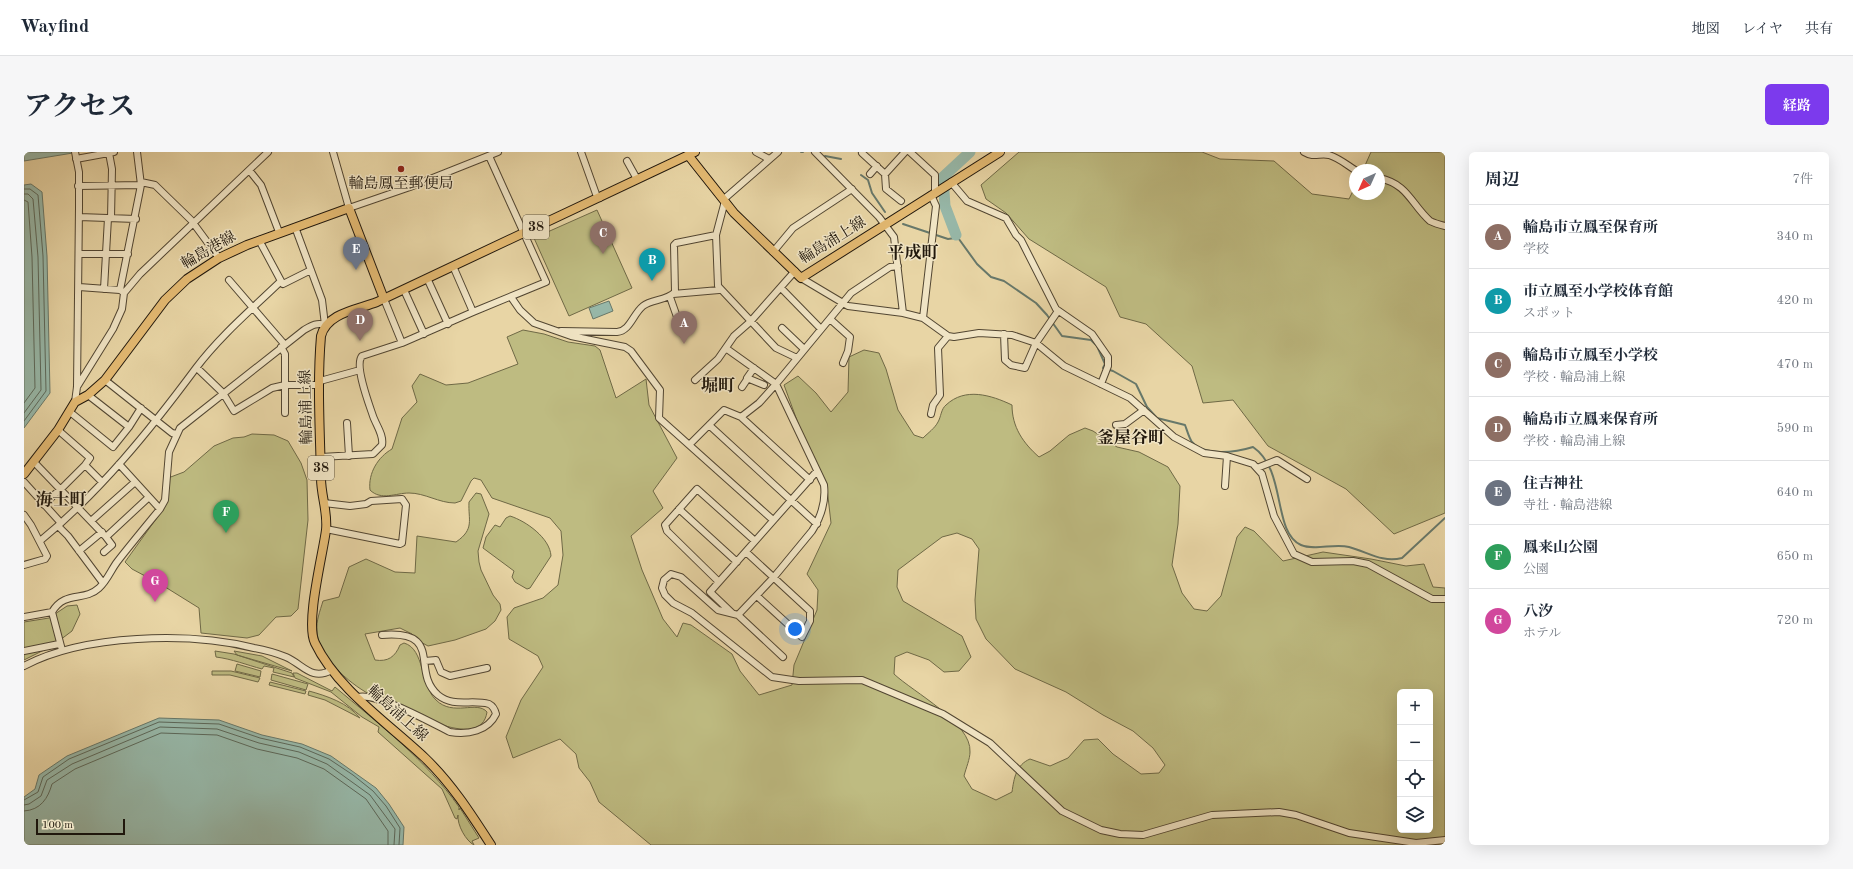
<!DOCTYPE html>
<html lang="ja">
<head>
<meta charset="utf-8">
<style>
  :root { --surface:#fff; --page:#f6f6f7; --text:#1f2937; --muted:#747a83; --line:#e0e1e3; --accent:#7c3aed }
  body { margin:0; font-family:"Old Standard TT","Noto Serif JP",serif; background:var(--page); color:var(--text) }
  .controls { position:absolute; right:12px; bottom:12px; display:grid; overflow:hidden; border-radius:6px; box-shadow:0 4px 16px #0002 }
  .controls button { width:36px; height:36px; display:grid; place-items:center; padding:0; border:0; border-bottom:1px solid var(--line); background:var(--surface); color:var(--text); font:20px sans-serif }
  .compass { position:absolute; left:1325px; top:12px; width:36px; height:36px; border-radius:50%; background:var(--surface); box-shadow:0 4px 16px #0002; rotate:225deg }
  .scale { position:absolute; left:12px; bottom:10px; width:89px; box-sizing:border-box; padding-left:4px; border:2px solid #20170c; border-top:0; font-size:11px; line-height:14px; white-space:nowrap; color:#20170c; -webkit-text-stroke:3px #f0e4c4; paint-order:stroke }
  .you { position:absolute; left:771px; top:477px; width:14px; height:14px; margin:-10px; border:3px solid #fff; border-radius:50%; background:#1a73e8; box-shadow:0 0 0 6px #1a73e833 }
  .badge { display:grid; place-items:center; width:26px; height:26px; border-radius:50%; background:var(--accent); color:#fff; font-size:13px; font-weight:700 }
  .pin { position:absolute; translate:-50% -33px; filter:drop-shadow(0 1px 2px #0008) }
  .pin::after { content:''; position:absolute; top:21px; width:14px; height:12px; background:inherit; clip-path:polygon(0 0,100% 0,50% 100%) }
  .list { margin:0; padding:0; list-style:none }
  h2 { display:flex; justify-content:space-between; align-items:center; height:52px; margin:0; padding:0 16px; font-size:17px }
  h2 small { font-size:13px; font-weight:400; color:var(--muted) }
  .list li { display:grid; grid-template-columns:26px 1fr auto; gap:12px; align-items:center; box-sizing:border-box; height:64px; padding:0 16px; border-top:1px solid var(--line) }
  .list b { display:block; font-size:15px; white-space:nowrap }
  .list p { margin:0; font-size:13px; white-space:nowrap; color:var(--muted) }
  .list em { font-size:13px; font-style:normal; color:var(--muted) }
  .icon { flex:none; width:22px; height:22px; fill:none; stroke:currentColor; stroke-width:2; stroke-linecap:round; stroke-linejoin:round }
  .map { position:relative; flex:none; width:1421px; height:693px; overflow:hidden; border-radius:6px }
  header { display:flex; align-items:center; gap:24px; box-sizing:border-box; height:56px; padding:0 20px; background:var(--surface); border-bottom:1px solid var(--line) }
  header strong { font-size:19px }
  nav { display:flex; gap:22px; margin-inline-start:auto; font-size:14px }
  .intro { display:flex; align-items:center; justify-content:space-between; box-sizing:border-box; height:96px; padding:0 24px }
  h1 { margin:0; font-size:28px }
  .button { padding:10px 18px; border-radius:6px; background:var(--accent); color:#fff; font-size:14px; font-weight:700 }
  main { display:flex; gap:24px; padding:0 24px }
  aside { flex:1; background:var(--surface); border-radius:6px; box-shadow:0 4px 16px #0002 }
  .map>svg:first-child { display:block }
  .green { fill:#bebb81; stroke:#6f6946; fill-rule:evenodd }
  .water { fill:#97b8a9; stroke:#67786a }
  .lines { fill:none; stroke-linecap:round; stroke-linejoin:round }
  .shore { stroke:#5c685a; stroke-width:1 }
  .stream { stroke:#67786a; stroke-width:2 }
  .river { stroke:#97b8a9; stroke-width:11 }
  .minor-casing { stroke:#524632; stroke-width:8 }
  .major-casing { stroke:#20170c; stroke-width:10 }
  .minor { stroke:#f0e4c4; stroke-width:6 }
  .major { stroke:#e4ba72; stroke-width:8 }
  .poi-dot { fill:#8f2418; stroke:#f0e4c4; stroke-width:1.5 }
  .labels { text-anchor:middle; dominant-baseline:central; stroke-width:3; stroke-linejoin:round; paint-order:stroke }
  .shield { fill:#f0e4c4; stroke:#5e5443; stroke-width:1 }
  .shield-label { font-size:14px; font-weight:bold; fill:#20170c }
  .poi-label { font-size:15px; fill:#20170c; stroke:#f0e4c4 }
  .street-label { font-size:15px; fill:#20170c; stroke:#f0e4c4 }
  .quarter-label { font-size:17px; font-weight:bold; fill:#20170c; stroke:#f0e4c4 }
</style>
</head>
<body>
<header>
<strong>Wayfind</strong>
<nav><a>地図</a><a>レイヤ</a><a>共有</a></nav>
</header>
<div class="intro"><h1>アクセス</h1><a class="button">経路</a></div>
<main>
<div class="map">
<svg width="1421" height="693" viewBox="0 0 1421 693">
  <rect width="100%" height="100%" fill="#e8d5a5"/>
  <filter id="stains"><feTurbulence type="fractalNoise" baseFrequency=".005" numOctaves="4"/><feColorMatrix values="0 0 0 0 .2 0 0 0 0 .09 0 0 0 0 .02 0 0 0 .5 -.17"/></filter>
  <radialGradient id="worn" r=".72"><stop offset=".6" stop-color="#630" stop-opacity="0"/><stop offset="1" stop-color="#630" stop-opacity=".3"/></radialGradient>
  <path class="green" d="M995,0H1178L1196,7L1250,9L1288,42L1325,47L1331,35V42H1355V18H1339L1347,0H1421V361L1370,382L1322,337L1244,294L1209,248L1179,251L1168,214L1122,172L1096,165L1082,135L1005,87L982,61L962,47L957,33Z
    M573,58L608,136L545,164L510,86Z
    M499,178L520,182L544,190L571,194L576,198L592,246L622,227L625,253L653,306L629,339L639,356L607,384L618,418L639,467L653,485L659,471L667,473L708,502L716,519L735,543L768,533L770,513L793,458L794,438L783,422L807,371L803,336L778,282L760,233L774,224L792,241L807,260L824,240L825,205L840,198L855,201L862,217L874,258L890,283L899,286C904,281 911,276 914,270C917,265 917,257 922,253C941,235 967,243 988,253C988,275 999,291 1015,305L1026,299L1045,283L1061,276L1069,279L1093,295L1115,300L1144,315L1156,334L1154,372L1148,413L1158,441L1170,457L1183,459L1197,444L1213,385L1221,375L1230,379L1259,409L1299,400L1347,407L1382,414L1400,412L1409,435L1421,436V693H627L575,650L566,630L555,616L552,602L536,587L489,606L482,585L497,548L519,515L514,504L485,487L483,465L490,456L519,446L534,433L539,403L537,379L526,366L468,346L457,328L450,326L447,329L437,349L431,351C415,351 401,341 385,341C372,341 357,349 346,338C344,321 354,305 368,297L378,266L393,250L388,234L396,222L422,233L444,231L494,212L483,185ZM933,381L948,387L955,397L951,448L952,467L962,487L991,517L1042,540L1079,563L1109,579L1129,596L1141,613L1135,621L1117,622L1089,602L1074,587L1060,588L1044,606L1026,614L1006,607C992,613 990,626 988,640L972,648L948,637L940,624C942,616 946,607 946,600C948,571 889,540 870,522L871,505L883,500L905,508L920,520L935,519L947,505L938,484L879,449L873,435L874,418L918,385ZM1376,540H1406V678H1376Z
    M228,282L250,283L264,289L277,311L283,328L284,368L274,457L267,464L252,465L235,483L223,486L177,481L175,456L138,433L108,417L101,410L132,367L142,348L144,326L160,320L190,294L209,286L220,285Z
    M452,341L457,342L465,362L454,399L455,410L457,418L469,443L476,452L477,458L471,469L462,477L431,488L404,494L393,488L388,482L376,476L341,482L351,508C364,510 371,505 376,493L380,491C401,497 396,533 412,548C429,565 453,548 463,560C457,602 377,555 356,545L355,540L350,539L345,542C325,531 294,505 293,479C292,469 296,459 299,449L315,445L325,415L342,407L371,420L391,421L393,384L432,390C451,377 444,368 445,350Z
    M486,364C502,369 526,386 527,404L506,436L503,437L491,430L488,425L490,419L459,396L462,385L471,373L476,375L482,366Z
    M53,453L56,462L48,479L28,494L0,508V470L25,466L43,454Z
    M191,499L210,502L268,521L270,525L249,520L250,516L240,514L238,517C223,513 208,507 192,505Z
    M210,499L238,504L268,519L213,503Z
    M213,512L237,519L236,525L211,519Z
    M188,519H207L236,526L234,530L206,523H188Z
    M269,521H273L308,539L311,535C355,572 402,608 435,655V658L436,656L455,686L448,689L450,693C442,689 433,673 434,663L433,667L431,666L418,637L354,580L355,575L338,565L307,540L271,526Z
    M248,522L284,532L282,538L247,528Z
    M246,530L282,539L281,542L245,533Z
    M285,539C303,544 324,551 336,566L301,548L284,543Z"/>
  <path class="water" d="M0,0H55L0,9Z
    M7,32L18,40L23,104L26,241L0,276V33Z
    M585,149L589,159L569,167L565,156Z
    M135,566L195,568L238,583L278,592L307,604L352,636L365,652L380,675L379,693H0V645L11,637L15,623L43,604Z"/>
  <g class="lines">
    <path class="shore" d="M0,37H6L14,43L19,104L22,239L0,269
      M0,42H4L9,47L14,105L17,238L0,261
      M0,48L4,50L8,105L11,236L0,251
      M0,648L14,640L19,625L45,607L135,570L195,572L236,586L276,595L305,607L329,623L349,639L362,654L376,676L375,693
      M0,653L5,652L17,644L23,628L48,612L136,575L193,577L235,591L275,600L303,612L346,643L371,677L370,693
      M0,659C17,658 24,646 28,632L51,617L137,581L193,583L233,597L273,606L300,617L342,647L364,679V693"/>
    <path class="stream" d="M777,0H779
      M801,4L817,7
      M837,23L844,28L848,41L861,60
      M879,72L924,87L931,86L932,83L953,112L967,125L980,129L1012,151L1023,163L1038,184L1067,188L1073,194L1081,212L1079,216L1089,219L1112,232L1123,255L1133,266L1161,273C1163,278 1165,286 1168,290C1181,305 1213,300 1229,295C1263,318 1248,380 1277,393C1291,399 1310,391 1325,395C1344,400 1358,411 1378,406L1421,366"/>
    <path class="river" d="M932,83L921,54L919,25L946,0"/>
    <g class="minor-casing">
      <path id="minor" d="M51,0L55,20V55L53,235L51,250
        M309,0L325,56L386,35L474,0
        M557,0L572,42L576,46
        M732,0L745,7
        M791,0L855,65L870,85L879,161
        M886,0L911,23V40
        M1280,0C1290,6 1295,1 1305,3C1315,6 1323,13 1331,18
        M85,1L88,17L87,66
        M838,1L861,22L862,37L877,49
        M52,7L90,0
        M603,9L613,27
        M225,18L237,33L255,80
        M846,22L853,14
        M861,22L881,0
        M1355,26C1384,32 1387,52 1406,69C1410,71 1417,73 1421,74
        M117,30L131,33L167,68L195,106
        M927,30L943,49L982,66L992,83L997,88L1032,157L1068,182L1084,205V214L1077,232
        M54,34L117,33
        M700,47L754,0
        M701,49L692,83L694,134L752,196L773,206
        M55,65L112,67
        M235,88L257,129
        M749,100L769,76L828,37
        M55,102H104
        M429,114L449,160
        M403,126L424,172
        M777,126L824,154L879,161L899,166L924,184L930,185L955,181L988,183L1012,191L1040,214L1106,246L1150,285L1180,301L1203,304L1229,312L1238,322L1250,364L1270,402L1288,410L1329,409L1344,412L1408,447H1421
        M205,128L261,193
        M55,135L96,138L99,140
        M757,136L797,177
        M80,137L84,66
        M96,138L117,33L113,0
        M380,138L400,182
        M649,142L695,138
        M487,145L496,158L510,171L547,184L601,195L607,199L636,238L635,266L749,368
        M646,145L659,182
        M360,147L378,191
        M899,166L912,54L907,43
        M806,167L826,185L824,199L819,211
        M726,170L771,119
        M758,176L780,197
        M537,179L593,180C606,179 609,162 619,154C628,147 642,149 651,140L650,93L652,91L692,83
        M980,182L981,208L987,213L1001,216L1012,191L1034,159
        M257,195L261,202V261
        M703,197L752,232L735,251L717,265
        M173,216L199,241L210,259L248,236L261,233H296
        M730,216L723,226L740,233
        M81,228L148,281L152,282
        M671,228L694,207L710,184L726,170
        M296,229L336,218
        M53,235L89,177L98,157L100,141L116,122L244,0
        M718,235L724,226
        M64,243L105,275
        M46,260L89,295L105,275L117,256
        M907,262L909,253L916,243L914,196L924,184
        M323,271L325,304
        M685,273L793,372
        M1092,273L1101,272L1120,258
        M34,278L66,306L61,313L78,330
        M665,293L700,258L717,265L786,328
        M297,305L349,302L358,293C360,283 352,273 349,264C345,252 330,213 338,204L378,191L449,160L522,130L465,4
        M10,310L82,385L88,393L80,400
        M95,312L136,357
        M1233,316L1253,308L1283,327
        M0,330L37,371
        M1201,334L1203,304
        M37,337L61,313
        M300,351L326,354L342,352L347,349L378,347L382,353L378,391L376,392L302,377
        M20,353L36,337
        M655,357L713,410
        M0,363L7,373L23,404L21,407L0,413
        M67,369L111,330
        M34,374L44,384L79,431
        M82,385L125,345
        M16,389C76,340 126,278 172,216C196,184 228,157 257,129L259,132L287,118
        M55,399L78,380
        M722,400L786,459V469L778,485L733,444
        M695,430L643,379L641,373L673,337L731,389
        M708,461L686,440L793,319
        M714,463L750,425L788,379C797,365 802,350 800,333L752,232L827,141L866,115L874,114
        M0,465L28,460
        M38,498L28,460C41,438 60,450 75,436C83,429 87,418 93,410C107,392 122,374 136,357L141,348L145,300L156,276L280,178C287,174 293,170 301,173L298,148L271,75
        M0,499L35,492
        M759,505L714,463L694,458L657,425L647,422L640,428L638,436L641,443L649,451L668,461L748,525L775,529L838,528L919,562L966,591L1038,659L1077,678L1096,682L1119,683L1188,663L1255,660L1272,663L1325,681L1392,691L1421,688
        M401,509L412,508L417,520L426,524L463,516
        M0,514C60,482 165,480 230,496C241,498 252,501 262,505C280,513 287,529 308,518
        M334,545C352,540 408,571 426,580C444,583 464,579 472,562C471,558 469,554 465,552C447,547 430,556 414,543C386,519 421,478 358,483"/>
    </g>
    <g class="major-casing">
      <path id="major" d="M664,3L710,61L777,126L976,0
        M0,322L34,278L51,250L64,243L81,228L141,148L163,127L195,106L223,93L325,56L360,147
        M467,693C447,662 428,632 401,606C364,571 313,537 291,491C281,471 299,402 302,378C304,360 297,344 297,326C296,279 293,231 297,184C303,161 332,158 353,150L671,0"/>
    </g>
    <use href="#minor" class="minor"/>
    <use href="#major" class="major"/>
  </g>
  <circle class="poi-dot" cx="377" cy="17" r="4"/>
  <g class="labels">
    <g class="shield">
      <rect x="499" y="63" width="26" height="24" rx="3"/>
      <rect x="284" y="304" width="26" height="24" rx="3"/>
    </g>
    <g class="shield-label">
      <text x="512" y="75">38</text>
      <text x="297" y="316">38</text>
    </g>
    <g class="poi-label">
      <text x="377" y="32">輪島鳳至郵便局</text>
    </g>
    <g class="street-label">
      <text transform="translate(809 89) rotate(-32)">輪島浦上線</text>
      <text transform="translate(185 99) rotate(-30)">輪島港線</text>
      <text transform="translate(283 255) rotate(-91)">輪島浦上線</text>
      <text transform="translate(373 562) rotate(42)">輪島浦上線</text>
    </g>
    <g class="quarter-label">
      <text x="889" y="101">平成町</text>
      <text x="694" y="234">堀町</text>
      <text x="1107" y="286">釜屋谷町</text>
      <text x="37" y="348">海士町</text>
    </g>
  </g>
  <rect width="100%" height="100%" filter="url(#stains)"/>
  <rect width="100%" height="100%" fill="url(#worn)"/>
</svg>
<div class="controls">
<button>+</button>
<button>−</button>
<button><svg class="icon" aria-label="locate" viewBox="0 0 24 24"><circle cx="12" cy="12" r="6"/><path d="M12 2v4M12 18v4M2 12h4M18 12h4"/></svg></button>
<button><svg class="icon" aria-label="layers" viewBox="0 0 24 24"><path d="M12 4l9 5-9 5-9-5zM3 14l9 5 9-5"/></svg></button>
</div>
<svg class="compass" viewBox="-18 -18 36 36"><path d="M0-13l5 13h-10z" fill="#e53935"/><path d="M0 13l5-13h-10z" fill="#747a83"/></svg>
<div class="scale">100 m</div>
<div class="you"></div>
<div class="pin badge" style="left:660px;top:192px;background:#8d6e63">A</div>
<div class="pin badge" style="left:628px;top:129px;background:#0f9aa8">B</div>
<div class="pin badge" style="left:579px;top:102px;background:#8d6e63">C</div>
<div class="pin badge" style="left:336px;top:189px;background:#8d6e63">D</div>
<div class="pin badge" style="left:332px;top:118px;background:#6b7280">E</div>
<div class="pin badge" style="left:202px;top:381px;background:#2e9e5b">F</div>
<div class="pin badge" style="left:131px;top:450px;background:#d1479c">G</div>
</div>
<aside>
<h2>周辺<small>7件</small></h2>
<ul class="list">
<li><span class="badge" style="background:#8d6e63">A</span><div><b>輪島市立鳳至保育所</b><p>学校</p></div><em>340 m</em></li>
<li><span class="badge" style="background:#0f9aa8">B</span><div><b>市立鳳至小学校体育館</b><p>スポット</p></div><em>420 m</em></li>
<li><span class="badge" style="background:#8d6e63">C</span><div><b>輪島市立鳳至小学校</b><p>学校 · 輪島浦上線</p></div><em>470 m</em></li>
<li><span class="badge" style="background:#8d6e63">D</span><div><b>輪島市立鳳来保育所</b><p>学校 · 輪島浦上線</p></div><em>590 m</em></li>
<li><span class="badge" style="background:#6b7280">E</span><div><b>住吉神社</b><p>寺社 · 輪島港線</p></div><em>640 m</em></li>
<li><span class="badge" style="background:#2e9e5b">F</span><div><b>鳳来山公園</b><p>公園</p></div><em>650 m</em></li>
<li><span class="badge" style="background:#d1479c">G</span><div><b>八汐</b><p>ホテル</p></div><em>720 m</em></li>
</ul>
</aside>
</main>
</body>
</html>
